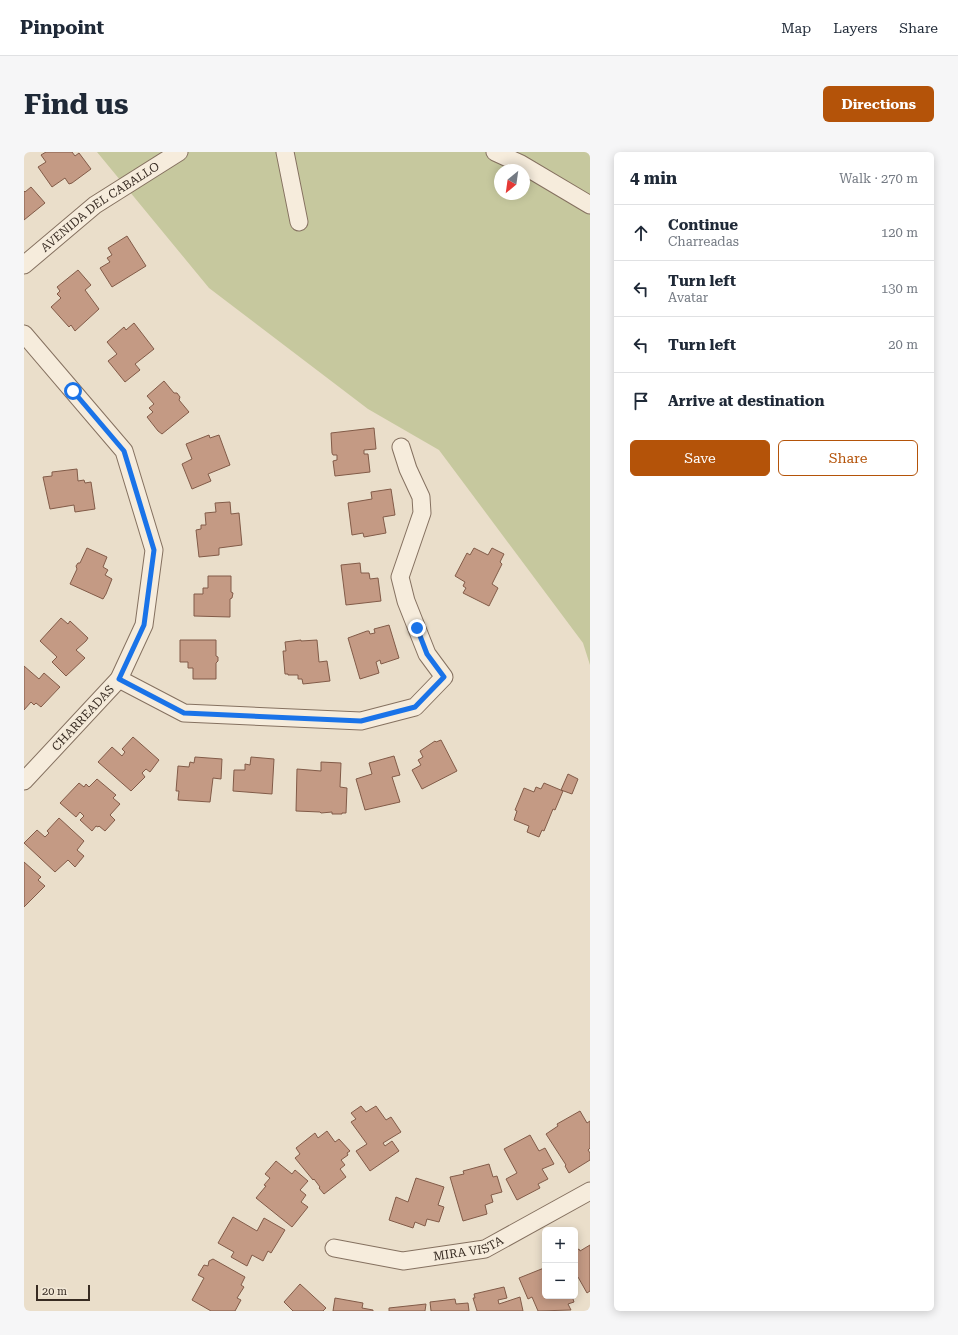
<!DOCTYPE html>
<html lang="en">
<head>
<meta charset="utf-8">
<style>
  :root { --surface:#fff; --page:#f6f6f7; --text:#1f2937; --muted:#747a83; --line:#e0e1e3; --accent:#b45309 }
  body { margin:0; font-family:"Roboto Serif",serif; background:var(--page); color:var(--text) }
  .controls { position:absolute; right:12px; bottom:12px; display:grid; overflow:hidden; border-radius:6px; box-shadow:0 2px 10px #0003 }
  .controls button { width:36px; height:36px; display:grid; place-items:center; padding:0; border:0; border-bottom:1px solid var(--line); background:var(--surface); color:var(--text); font:20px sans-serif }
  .compass { position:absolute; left:470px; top:12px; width:36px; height:36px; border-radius:50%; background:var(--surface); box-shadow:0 2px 10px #0003; rotate:209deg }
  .scale { position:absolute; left:12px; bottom:10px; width:54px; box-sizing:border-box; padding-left:4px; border:2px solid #372b22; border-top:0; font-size:11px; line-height:14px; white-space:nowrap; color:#372b22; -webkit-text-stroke:3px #f3e9d8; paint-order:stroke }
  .stop { position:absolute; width:12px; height:12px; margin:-9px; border:3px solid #1a73e8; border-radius:50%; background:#fff }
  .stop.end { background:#1a73e8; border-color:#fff; box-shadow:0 1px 4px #0008 }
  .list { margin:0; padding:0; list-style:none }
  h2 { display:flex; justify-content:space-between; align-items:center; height:52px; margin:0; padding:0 16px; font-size:17px }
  h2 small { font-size:13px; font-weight:400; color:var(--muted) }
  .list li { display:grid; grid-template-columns:26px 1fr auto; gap:12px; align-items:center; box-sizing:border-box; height:56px; padding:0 16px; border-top:1px solid var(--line) }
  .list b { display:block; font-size:15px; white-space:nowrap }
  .list p { margin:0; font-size:13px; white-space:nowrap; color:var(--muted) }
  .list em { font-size:13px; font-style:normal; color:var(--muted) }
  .actions { display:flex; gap:8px; padding:12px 16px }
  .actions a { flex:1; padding:9px 0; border:1px solid var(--accent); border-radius:6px; text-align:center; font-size:14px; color:var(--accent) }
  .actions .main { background:var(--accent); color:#fff }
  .icon { flex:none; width:22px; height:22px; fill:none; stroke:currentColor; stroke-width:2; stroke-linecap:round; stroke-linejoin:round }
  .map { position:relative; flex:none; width:566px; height:1159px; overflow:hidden; border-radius:6px }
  header { display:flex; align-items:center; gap:24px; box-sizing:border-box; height:56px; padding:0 20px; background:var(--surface); border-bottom:1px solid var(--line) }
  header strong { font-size:19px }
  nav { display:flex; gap:22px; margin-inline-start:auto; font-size:14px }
  .intro { display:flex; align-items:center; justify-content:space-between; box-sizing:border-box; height:96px; padding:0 24px }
  h1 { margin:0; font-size:28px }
  .button { padding:10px 18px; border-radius:6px; background:var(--accent); color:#fff; font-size:14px; font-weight:700 }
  main { display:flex; gap:24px; padding:0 24px }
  aside { flex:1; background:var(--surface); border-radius:6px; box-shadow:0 2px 10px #0003 }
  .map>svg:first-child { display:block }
  .green { fill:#c6c89e; fill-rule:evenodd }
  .building { fill:#c49a84; stroke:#825b48 }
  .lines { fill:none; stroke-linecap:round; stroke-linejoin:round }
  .minor-casing { stroke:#857160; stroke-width:19 }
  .minor { stroke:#f6ecdc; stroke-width:17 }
  .route { stroke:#1a73e8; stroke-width:5 }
  .labels { text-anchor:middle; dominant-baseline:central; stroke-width:4; stroke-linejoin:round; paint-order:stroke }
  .street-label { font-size:12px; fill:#372b22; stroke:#f3e9d8 }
</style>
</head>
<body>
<header>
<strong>Pinpoint</strong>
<nav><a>Map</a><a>Layers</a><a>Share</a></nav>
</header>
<div class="intro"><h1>Find us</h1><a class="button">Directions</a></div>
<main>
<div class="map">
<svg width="566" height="1159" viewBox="0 0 566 1159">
  <rect width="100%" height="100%" fill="#eadeca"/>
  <path class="green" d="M73,0H566V513L559,491L415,298L344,257L185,136ZM476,18H500V42H476Z"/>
  <path class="building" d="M22,0H48L51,4L55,1L67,17L48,31L45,32L41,26L28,35L14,15L22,10L17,3Z
    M7,35L21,51L0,68V39L1,40Z
    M103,84L122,114L88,135L76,116L86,110L83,106L88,103L84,96Z
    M54,118L67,133L61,138L75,157L51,179L47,173L45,175L27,155L37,146L33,142L36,139L33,135Z
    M110,171L130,197L111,212L116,218L101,230L84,209L93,202L83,190L100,175L102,178Z
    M140,229L150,241H153L156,245L155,248L165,260L138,282L134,279L123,265L129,260L125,256L130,252L123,244Z
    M350,276L352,297L340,298V302H344L346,320L311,324L309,309L313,308V303H309L308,301L307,281Z
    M185,283L186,286L195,283L206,313L184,322L187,329L168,337L158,312L168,307L162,292Z
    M53,317L54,329L60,328L61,331L67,330L71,357L51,360L50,353L26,357L19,325L28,324V320Z
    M367,337L371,363L359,365L362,381L340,385L339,381L328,383L324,351L348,347L347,340Z
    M206,350L207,362L215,361L218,393L195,396V403L175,405L172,378L177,377V373H182L181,361L192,360L191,351Z
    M63,396L83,405L79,415L84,418L81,423L88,427L82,442L79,447L46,432L53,417L52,414L54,411H56Z
    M450,396L464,403L468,396L480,402L476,410L478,412L468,432L474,436L465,454L439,441L442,436L439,434L441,430L431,424L443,401L446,403Z
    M336,411L337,421H345L346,427L354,426L357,449L322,453L317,413Z
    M184,424H207V440L209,441L208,446L206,447V465L170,464V442H179V436H184Z
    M37,466L44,472L46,469L64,486L62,489L52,498L61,506L42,524L28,510L33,505L16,489Z
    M365,473L375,506L357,512L356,508L352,510L355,521L336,527L324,486L343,479H345L346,482L351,481L350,477Z
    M156,488H192V504L194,505V509L192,511V527H169V516H164V510H156Z
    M277,488V489L293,488L295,510L303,509L306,529L279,532L278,527H274V523H264V522H261L259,499H262L261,490Z
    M0,514L15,527L20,521L36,535L17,555L12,551L10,553L7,550L0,558Z
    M109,585L135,608L126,620L122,617L118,621L121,625L107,639L74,610L88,595L98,604L101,600L98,597Z
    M417,588L433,619L398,637L388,618L397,613L394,608L399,605L396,599L411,589L412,590Z
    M370,604L376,623L368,625L376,650L341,658L332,627L348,622L345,611Z
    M171,605L198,607L197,627L189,626L186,650L154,648L155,639H152L154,614L165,615L166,610L170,611Z
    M227,605L250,607L248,642L209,639L210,618H221V612L226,613Z
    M297,610L317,611L316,635L323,636L322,661H318V662H308V660L297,661L296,660L272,659L273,617L297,619Z
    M544,622L554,627L548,642L537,638Z
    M73,627L92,643L89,646L96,652L86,663L91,668L81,679L75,674L74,675L72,674L68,679L56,668L60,664L56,660L52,665L36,651L55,631L60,635L62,632L65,635Z
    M520,631L539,639L531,658L529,657L520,679L518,678L515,685L503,680L505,674L490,668L493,659L491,658L500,636L510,640L512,635L517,637Z
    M35,666L60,689L53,698L60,704L51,715L44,708L31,720L0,691L13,678L21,685L25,681L23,679Z
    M0,710L17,725L14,728L21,734L0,755Z
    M337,954L342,960L352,954L362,968L367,965L377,980L359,991L361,994L368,989L375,999L346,1019L332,999L343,992L327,970L332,967L327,961Z
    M556,959L563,971L566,969V996L564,998L566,1001V1008L545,1021L541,1014L542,1013L522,982L534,974L533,972Z
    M303,979L311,990L315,987L326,999L323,1001L324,1003L317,1008L321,1013L316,1017L322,1025L300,1042L295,1036L296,1035L290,1027L289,1028L271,1006L276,1002L272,996L291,981L294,986Z
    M506,983L515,999L521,996L530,1012L518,1017L524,1027L514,1032L516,1036L493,1048L482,1027L493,1021L480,997Z
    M252,1009L268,1022L271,1018L284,1029L276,1038L282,1043L277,1050L284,1055L268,1075L232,1046L242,1034L240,1033L246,1026L241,1022Z
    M465,1012L469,1025L473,1024L478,1040L467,1043L469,1050L461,1053L463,1062L439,1069L426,1025L440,1022L439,1019Z
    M392,1026L420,1035L414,1053L420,1055L415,1070L403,1067L401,1074L391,1070L389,1076L365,1068L372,1045L384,1050Z
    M209,1065L233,1079L240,1066L261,1078L247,1101L244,1099L239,1109L228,1103L223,1114L207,1105L210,1100L194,1091Z
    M566,1093V1139L563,1141L554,1125L551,1127V1099L555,1097L556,1099Z
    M189,1107L221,1125L217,1133L220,1135L213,1146L217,1148L211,1159H187L168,1148L180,1126L174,1123L180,1113L184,1114L185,1109Z
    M520,1116L521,1144H548L550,1150L544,1152L547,1158L514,1159L508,1145L504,1147L495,1126Z
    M276,1132L302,1156L299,1159H269L260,1150Z
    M480,1135L483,1146L474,1148L475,1152L496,1145L499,1159H453L449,1146H451L450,1142Z
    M311,1146L339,1151L338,1156L349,1158V1159H309Z
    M431,1147L432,1152L444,1151L445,1159H407L406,1150Z
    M402,1152L401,1159H365V1156Z"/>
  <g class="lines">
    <g class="minor-casing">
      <g id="minor">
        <path d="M261,0L275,70"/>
        <path d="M471,0L497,12L566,53"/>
        <path id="s1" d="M0,113L71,53L155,0"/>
        <path d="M0,182L100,299L130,398L120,473L95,527L0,629"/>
        <path d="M95,527L160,561L337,569L391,555L420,525L403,502L382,449L376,425L398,361L397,345L384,317L377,295"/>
        <path id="s2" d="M310,1096L379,1109L461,1097L566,1039"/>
      </g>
    </g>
    <use href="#minor" class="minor"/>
  </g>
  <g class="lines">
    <path class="route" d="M49,239L100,299L130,398L120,473L95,527L160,561L337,569L391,555L420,525L403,502L393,476"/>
  </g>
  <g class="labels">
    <g class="street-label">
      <text stroke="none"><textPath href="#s1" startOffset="96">AVENIDA DEL CABALLO</textPath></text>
      <text transform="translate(59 566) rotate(-47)">CHARREADAS</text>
      <text stroke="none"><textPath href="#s2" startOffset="137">MIRA VISTA</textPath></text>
    </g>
  </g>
</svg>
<div class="controls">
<button>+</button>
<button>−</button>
</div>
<svg class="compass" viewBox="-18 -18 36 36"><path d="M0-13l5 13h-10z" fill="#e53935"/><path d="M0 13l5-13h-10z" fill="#747a83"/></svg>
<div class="scale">20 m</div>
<div class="stop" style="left:49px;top:239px"></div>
<div class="stop end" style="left:393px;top:476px"></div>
</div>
<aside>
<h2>4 min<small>Walk · 270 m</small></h2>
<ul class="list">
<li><svg class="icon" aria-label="ahead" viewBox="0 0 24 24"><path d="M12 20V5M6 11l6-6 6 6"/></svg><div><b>Continue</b><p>Charreadas</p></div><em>120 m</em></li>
<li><svg class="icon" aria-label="left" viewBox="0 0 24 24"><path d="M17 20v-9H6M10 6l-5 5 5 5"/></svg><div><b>Turn left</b><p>Avatar</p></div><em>130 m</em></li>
<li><svg class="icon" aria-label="left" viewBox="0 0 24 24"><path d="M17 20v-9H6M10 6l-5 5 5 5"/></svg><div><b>Turn left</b></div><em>20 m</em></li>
<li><svg class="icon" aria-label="arrive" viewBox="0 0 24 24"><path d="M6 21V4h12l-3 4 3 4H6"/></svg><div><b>Arrive at destination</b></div></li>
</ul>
<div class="actions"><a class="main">Save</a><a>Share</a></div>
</aside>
</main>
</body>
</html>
